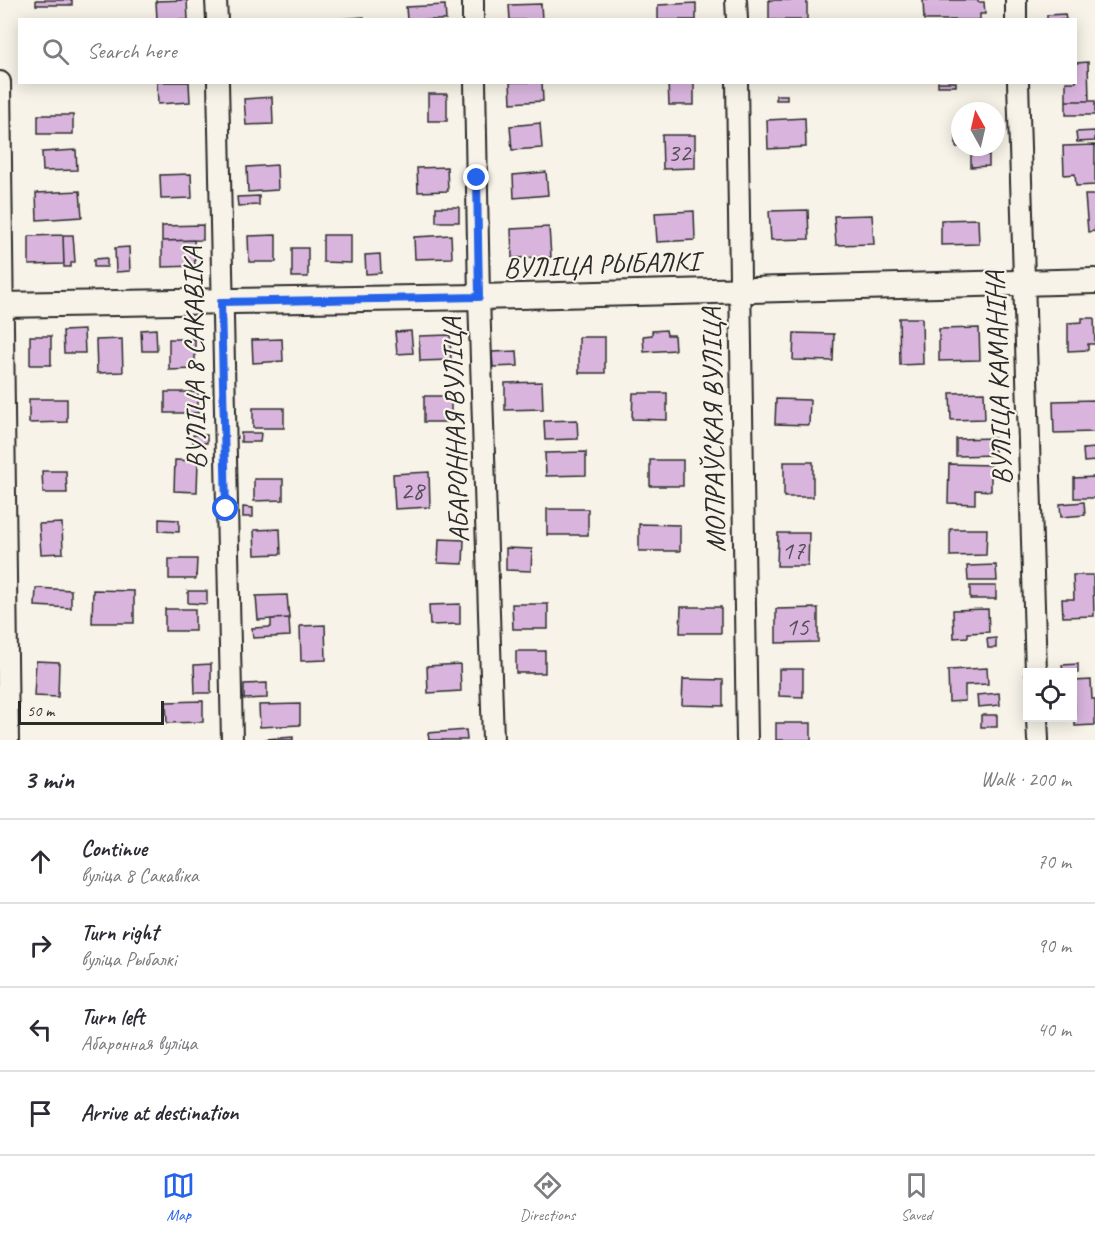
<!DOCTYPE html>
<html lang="en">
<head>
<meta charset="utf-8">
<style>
  :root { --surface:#fff; --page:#f7f7f7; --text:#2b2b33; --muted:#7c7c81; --line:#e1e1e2; --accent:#2563eb }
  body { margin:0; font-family:Caveat,sans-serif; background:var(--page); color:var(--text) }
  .controls { position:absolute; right:18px; bottom:18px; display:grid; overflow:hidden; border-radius:0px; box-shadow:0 3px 15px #0003 }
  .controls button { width:54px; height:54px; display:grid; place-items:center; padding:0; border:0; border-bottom:2px solid var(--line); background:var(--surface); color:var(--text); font:30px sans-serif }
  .compass { position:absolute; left:951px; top:102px; width:54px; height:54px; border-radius:50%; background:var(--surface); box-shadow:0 3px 15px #0003; rotate:352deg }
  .scale { position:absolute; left:18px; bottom:15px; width:146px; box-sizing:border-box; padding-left:6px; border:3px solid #2b2b2b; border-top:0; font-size:16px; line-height:21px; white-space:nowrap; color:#2b2b2b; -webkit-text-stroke:4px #f7f3e8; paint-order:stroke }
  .stop { position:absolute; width:18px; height:18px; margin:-14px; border:4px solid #2563eb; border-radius:50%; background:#fff }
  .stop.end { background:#2563eb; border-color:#fff; box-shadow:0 2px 6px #0008 }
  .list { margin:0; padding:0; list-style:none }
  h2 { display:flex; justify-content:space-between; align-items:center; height:78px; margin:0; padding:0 24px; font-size:26px }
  h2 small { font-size:20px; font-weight:400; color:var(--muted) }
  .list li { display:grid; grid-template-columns:39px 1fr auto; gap:18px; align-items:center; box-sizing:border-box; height:84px; padding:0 24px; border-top:2px solid var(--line) }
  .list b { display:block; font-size:22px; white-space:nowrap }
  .list p { margin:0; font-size:20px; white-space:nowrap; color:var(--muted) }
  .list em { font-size:20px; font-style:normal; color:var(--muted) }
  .icon { flex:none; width:33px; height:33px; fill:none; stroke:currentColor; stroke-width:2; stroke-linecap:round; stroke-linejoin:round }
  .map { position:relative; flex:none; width:1095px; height:740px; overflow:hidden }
  .search { position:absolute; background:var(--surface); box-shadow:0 3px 15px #0003; left:18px; right:18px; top:18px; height:66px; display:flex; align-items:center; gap:15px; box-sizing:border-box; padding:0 21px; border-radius:0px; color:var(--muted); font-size:22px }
  .sheet { height:414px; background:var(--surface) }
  nav { display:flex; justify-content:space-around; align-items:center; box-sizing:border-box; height:84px; border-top:2px solid var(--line); background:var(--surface); font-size:16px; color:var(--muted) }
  nav a { display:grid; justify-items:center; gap:3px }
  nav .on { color:var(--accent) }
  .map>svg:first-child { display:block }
  .building { fill:#d9b5de; stroke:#2b2b2b; stroke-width:1.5 }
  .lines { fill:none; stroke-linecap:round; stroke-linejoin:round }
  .minor-casing { stroke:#2b2b2b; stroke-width:24 }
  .tertiary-casing { stroke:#2b2b2b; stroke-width:28 }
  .minor { stroke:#f7f3e8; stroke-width:20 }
  .tertiary { stroke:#f7f3e8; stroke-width:24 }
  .route { stroke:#2563eb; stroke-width:8 }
  .labels { text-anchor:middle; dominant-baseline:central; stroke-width:4.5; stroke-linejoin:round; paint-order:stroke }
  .number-label { font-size:26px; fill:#564e58 }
  .street-label { font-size:28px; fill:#2b2b2b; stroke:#f7f3e8 }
</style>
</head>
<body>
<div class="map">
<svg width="1095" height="740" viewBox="0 0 1095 740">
  <rect width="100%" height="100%" fill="#f7f3e8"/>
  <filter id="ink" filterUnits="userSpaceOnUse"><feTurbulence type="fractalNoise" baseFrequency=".0167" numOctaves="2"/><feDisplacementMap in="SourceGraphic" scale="12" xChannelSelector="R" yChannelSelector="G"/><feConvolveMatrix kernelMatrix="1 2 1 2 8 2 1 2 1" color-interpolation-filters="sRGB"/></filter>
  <g filter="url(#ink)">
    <path class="building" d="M36,0H72V5H36Z
      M187,0L188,20H157L156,1Z
      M769,0H807V20H769Z
      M923,0H978V2H984L985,14H980V20H924Z
      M696,3V20H658V5Z
      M541,4L542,20H510L509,5Z
      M445,5L446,20H407L406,7Z
      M1065,14L1066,20H1047V15Z
      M364,17V20H338V19Z
      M1088,62L1089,101H1066V82H1076V63Z
      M157,82H189L190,102L158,104Z
      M510,82H542L543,101L511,103Z
      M668,82H694V105H669Z
      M938,82H956V86H938Z
      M428,94H447V121H428Z
      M776,95H787V100H776Z
      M272,97L273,124L246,125L244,99Z
      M1066,101H1095V115H1066Z
      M38,115H73V134H38Z
      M956,116L960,117V147L978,148L956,147Z
      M805,118L806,147L768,149L767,120Z
      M540,123L542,148L512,150L510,126Z
      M1095,131V141L1077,142L1076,132Z
      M662,135H695V168L663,169Z
      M1095,145V185L1076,186L1075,174L1064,175L1063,146Z
      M76,150L77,170L43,171L42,152Z
      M971,155H989V166L971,167Z
      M277,165L278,190L248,192L247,167Z
      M447,167L448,191L418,192L417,168Z
      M546,172L548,195L514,198L513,175Z
      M191,174L192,198L161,199L160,175Z
      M80,191L82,217L37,220L36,193Z
      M1085,195H1095V231L1088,232Z
      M259,196V205L238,206L237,197Z
      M436,207H459V222H436Z
      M808,210L809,239L771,240L769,211Z
      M694,211L695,240L657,242L655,213Z
      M872,215L874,244L836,245L834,216Z
      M978,219L979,244L941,245V220Z
      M203,225V240L162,241V226Z
      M549,227L551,257L512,258L511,229Z
      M63,235L64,264L29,265V236Z
      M63,235H73L75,262L71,263V267H64Z
      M276,235V262H249L248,236Z
      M323,235H351V263L323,262Z
      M451,235L452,258L415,259L414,237Z
      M194,240L195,266L162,267V241Z
      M129,247L130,271L116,272L115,248Z
      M292,248H308V277H292Z
      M380,254L381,273L366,274L365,255Z
      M107,258V267H94V259Z
      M899,318H922L923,364L900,365Z
      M1082,318H1094L1095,344H1088V350L1068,351V323L1082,322Z
      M979,328L980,360L939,361V329Z
      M156,329L157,351H142L141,330Z
      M84,330L85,353H64L63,331Z
      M666,330L667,335H674L675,350L644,352L643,336L652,335V331Z
      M411,331L413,353L397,354L395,332Z
      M794,333L834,334L833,361L793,360Z
      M450,335L451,360L420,361L419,336Z
      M30,336H51V365H30Z
      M579,337H605V373H579Z
      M122,339L123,372L97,373L96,340Z
      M169,339H195V369L169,370Z
      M282,339L283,361L253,363L252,340Z
      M517,351L518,366L493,367L492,352Z
      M542,382L543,409L505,410V383Z
      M165,392H198V413H165Z
      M984,392L985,419L951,420L950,393Z
      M633,393H667V420L632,419Z
      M424,396H451V422H424Z
      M29,399H67V422L29,423Z
      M776,399L810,400L809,425L775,424Z
      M1095,400V432L1054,433L1053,401Z
      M253,408H284V428H253Z
      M577,420L578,439L545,440L544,421Z
      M241,433H261L260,442H241Z
      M193,435H207V443H193Z
      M995,438V455L956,456V439Z
      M1095,448V461L1084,462L1083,449Z
      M586,452V475L546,476L545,453Z
      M175,460L198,461L197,492L174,491Z
      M650,460H683V486H650Z
      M784,462H813V497H784Z
      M949,464L991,465V491L975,490V504L948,503Z
      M42,471H66L67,493H43Z
      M429,472L430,507L395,509L393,474Z
      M1095,477V498H1074V478Z
      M254,479H283V500L254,501Z
      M1084,502L1085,515L1061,517L1060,504Z
      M243,507L253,508V517H243Z
      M547,509H588V535H547Z
      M159,519L179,520V532L159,531Z
      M62,523L63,553L41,554L39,524Z
      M639,524L680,525V551H639Z
      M280,529L281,554L255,555L254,530Z
      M950,529H987L986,555L950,556Z
      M778,533H809L808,566H777Z
      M439,539L464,540L463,564L438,563Z
      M506,548L532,549L531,571L506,570Z
      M169,559H197L196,579H169Z
      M996,565L997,581H968L967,566Z
      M1073,575H1093L1094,616L1063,617L1062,599H1074Z
      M970,586H996V599H970Z
      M36,588L71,590V608L35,606Z
      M93,590L134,591V623H92Z
      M188,591H207V604L188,603Z
      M287,595L289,618L258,620L256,596Z
      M460,604V624L430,625L429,605Z
      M512,604H548V629H513Z
      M681,607H721V633H680Z
      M818,608V642L776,643V609Z
      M165,609H195V631H165Z
      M988,609L989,632L968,633V637L954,638L953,610Z
      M289,618L290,636L253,638L252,628L271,627V619Z
      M325,625L326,660L301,661L300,626Z
      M996,638V648H988L987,639Z
      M516,651H545V673H516Z
      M36,661L59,662L58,697L34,696Z
      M211,664V693H195L194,665Z
      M460,664L461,691L428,693L427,666Z
      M1078,664V673L1063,672L1062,665Z
      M987,668L988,684L965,685V701L949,702L948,670Z
      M779,669H803V697L779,696Z
      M683,679L723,680V706L682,705Z
      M1091,680L1092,699H1095V725L1075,726L1074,681Z
      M267,683V698L244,699V684Z
      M999,693L1000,705L978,707L977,695Z
      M203,701V722L167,723L166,702Z
      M300,704V725L260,727L259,705Z
      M981,715H997V727H981Z
      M776,723H811V740H776Z
      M466,730L467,740H429L428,733Z
      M293,737V740H266V739Z"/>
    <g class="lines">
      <g class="minor-casing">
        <path id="minor" d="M216,0L217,20
          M473,0V20
          M736,0L737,20
          M1016,0V20
          M0,82L8,740
          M218,82L232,740
          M475,82L479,297L493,740
          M737,82L747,740
          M1018,82L1036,672
          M1037,718L1038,740"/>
      </g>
      <g class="tertiary-casing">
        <path id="tertiary" d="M0,305L479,297L1095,281"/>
      </g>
      <use href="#minor" class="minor"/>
      <use href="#tertiary" class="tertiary"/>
    </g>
  </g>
  <g class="lines" filter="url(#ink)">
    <path class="route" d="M226,509L221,302L479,297L477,178"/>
  </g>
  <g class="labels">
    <g class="number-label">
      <text x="679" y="152">32</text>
      <text x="412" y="490">28</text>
      <text x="793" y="550">17</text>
      <text x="797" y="626">15</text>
    </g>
    <g class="street-label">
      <text transform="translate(601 264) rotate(-2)">ВУЛІЦА РЫБАЛКІ</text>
      <text transform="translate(194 358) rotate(-91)">ВУЛІЦА 8 САКАВІКА</text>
      <text transform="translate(998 378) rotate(-92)">ВУЛІЦА КАМАНІНА</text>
      <text transform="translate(455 430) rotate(-92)">АБАРОННАЯ ВУЛІЦА</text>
      <text transform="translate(713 430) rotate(-91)">МОПРАЎСКАЯ ВУЛІЦА</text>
    </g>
  </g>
</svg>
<div class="controls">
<button><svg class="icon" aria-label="locate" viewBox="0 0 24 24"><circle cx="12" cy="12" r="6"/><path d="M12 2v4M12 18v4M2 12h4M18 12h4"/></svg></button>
</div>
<svg class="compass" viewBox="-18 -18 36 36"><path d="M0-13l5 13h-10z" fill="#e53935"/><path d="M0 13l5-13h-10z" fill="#7c7c81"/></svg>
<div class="scale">50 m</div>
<div class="stop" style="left:226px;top:509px"></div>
<div class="stop end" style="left:477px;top:178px"></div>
<div class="search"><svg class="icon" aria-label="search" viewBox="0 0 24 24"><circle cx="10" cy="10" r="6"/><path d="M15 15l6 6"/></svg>Search here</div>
</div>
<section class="sheet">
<h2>3 min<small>Walk · 200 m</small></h2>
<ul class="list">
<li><svg class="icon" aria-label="ahead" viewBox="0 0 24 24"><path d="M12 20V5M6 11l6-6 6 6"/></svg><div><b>Continue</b><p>вуліца 8 Сакавіка</p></div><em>70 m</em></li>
<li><svg class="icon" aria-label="right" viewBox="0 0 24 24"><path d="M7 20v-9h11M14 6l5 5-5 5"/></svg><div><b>Turn right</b><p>вуліца Рыбалкі</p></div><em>90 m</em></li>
<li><svg class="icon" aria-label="left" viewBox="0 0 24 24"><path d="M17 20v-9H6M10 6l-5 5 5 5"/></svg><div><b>Turn left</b><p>Абаронная вуліца</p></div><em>40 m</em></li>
<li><svg class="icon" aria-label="arrive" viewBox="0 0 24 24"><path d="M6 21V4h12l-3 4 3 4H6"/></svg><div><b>Arrive at destination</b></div></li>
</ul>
</section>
<nav>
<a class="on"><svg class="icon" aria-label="map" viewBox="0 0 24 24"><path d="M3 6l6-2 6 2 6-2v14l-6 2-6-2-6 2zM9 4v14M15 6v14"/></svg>Map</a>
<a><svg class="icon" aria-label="directions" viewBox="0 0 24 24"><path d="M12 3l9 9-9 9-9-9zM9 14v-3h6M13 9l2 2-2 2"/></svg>Directions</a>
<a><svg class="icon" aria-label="saved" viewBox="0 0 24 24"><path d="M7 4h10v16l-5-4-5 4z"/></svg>Saved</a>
</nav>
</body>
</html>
